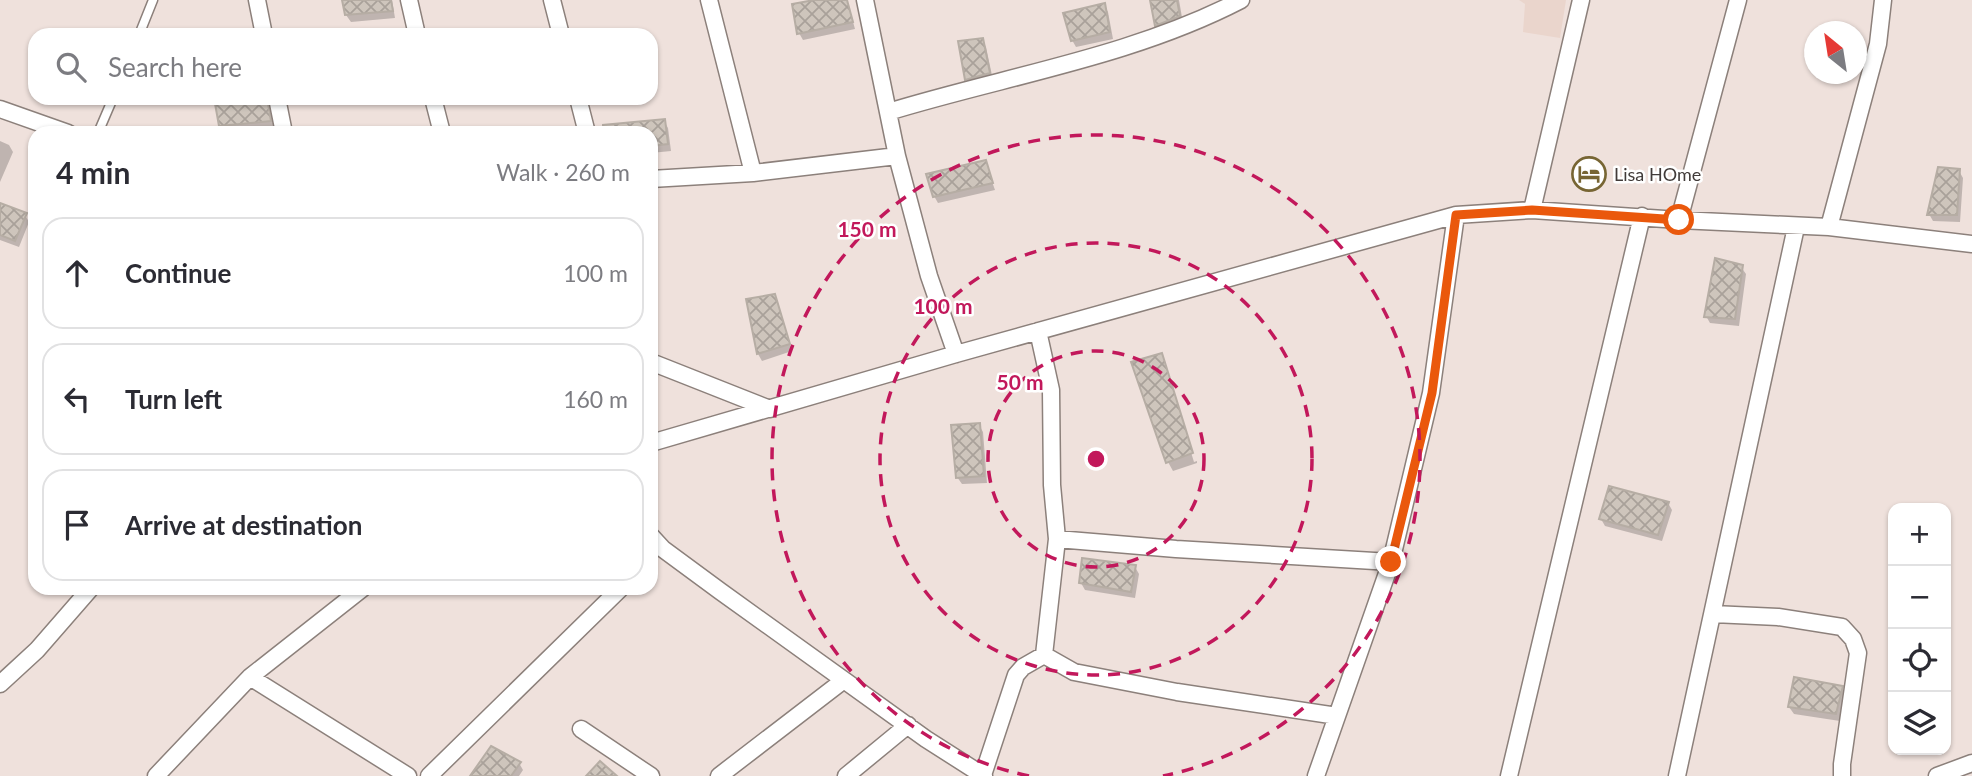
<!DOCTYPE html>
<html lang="en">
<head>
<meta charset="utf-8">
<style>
  :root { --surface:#fff; --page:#f7f7f7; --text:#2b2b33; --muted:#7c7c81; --line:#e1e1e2 }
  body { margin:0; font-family:Lato,sans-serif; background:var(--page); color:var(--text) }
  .controls { position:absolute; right:21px; bottom:21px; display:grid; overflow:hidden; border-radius:14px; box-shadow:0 2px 5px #0004 }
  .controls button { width:63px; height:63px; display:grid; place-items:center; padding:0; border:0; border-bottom:2px solid var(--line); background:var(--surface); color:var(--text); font:35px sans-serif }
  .compass { position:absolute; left:1804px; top:21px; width:63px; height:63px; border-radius:50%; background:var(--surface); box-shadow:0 2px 5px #0004; rotate:330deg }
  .stop { position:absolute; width:21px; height:21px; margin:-16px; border:5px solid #ea580c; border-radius:50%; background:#fff }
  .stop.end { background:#ea580c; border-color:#fff; box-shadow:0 2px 7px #0008 }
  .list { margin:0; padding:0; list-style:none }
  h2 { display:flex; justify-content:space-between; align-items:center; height:91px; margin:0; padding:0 28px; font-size:30px }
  h2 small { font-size:23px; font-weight:400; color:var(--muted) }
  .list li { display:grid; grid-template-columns:46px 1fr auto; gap:21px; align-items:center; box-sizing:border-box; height:112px; margin:0 14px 14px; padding:0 14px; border:2px solid var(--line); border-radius:21px }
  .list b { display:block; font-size:26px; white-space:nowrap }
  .list em { font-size:23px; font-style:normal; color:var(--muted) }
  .icon { flex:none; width:38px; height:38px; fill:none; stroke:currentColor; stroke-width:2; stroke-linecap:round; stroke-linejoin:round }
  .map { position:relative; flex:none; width:1972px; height:776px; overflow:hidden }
  .search { position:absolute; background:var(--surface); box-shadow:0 2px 5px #0004; left:28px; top:28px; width:630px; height:77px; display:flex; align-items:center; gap:18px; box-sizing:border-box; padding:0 24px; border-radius:21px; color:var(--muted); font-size:26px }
  .panel { position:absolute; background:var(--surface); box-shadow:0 2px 5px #0004; left:28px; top:126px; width:630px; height:469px; border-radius:21px }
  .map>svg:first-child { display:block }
  .built { fill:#ead5cc }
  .shadow { fill:#0003 }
  .building { fill:url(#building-cross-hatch); stroke:#b6ada4; stroke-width:2 }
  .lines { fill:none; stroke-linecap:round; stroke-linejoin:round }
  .service-casing { stroke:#8c807b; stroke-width:11 }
  .minor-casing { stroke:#8c807b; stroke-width:19 }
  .service { stroke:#fff; stroke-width:8 }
  .minor { stroke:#fff; stroke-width:16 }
  .route { stroke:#ea580c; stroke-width:9 }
  .ring { fill:none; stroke:#c2185b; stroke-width:3.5; stroke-dasharray:12 9 }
  .labels { text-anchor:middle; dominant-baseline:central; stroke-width:5; stroke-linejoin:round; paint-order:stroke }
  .poi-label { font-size:18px; fill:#413b39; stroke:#fff; text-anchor:start }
  .centre { fill:#c2185b; stroke:#fff; stroke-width:3.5 }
  .ring-label { font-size:21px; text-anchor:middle; font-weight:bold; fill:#c2185b; stroke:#fff; stroke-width:5; stroke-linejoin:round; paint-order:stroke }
</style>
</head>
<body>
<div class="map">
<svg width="1972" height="776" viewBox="0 0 1972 776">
  <defs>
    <pattern id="building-cross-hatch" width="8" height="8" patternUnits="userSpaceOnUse" patternTransform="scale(1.75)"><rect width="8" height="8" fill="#cec5bc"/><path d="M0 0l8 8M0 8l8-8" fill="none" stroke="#a9a19a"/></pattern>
  </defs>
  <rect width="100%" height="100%" fill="#efe1dc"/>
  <path class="built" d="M1519,0H1566L1560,38L1523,32L1525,4Z"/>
  <path class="shadow" d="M344,0H392L395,18L351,22L346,15Z
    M824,0H847L855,29L803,40L799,33Z
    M1152,0H1179L1183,23L1160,32L1156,25Z
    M1104,5L1108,12L1113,39L1076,47L1072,40Z
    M490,30L493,35H472Z
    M982,40L986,47L993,80L970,86L966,79Z
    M216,98H269L271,102L270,108L274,128L225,133L221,126Z
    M664,121L668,128L671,151L651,153V133H607Z
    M0,141L9,145L13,152L0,182Z
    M985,162L995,190L938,203L934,196Z
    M1959,171L1963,178L1960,222L1933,221L1929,214Z
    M0,205L25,215L29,222L19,247L0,240Z
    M1741,267L1746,274L1739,326L1710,323L1706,316Z
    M774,296L778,303L792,351L762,361L758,354L748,300Z
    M1161,355L1166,363H1163L1194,462L1197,461V463L1173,471L1168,462Z
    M979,425L983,432L987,483L962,484L957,477Z
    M1668,503L1672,510L1662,541L1605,526L1601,519Z
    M1135,567L1139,574L1135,598L1085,590L1081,583Z
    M1841,688L1846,695L1840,721L1794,714L1789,707Z
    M519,763L523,770L519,776H472Z"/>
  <path class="building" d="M342,0H391L393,11L345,15Z
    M814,0H847L853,22L797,34L792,4Z
    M1150,0H1177L1180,16L1155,26Z
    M1105,3L1110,32L1071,41L1063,13Z
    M983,38L990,73L965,80L958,41Z
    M214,98H267L271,121L219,126Z
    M665,119L668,144L651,146V133H603V125Z
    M986,160L993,183L933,197L926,174Z
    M1938,167L1960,169L1957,215H1927Z
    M0,203L27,213L15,241L0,235Z
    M1715,258L1743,265L1735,319L1704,317Z
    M775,294L790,344L757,354L746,299Z
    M1162,353L1193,453L1166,463L1131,362Z
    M980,423L984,476L956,478L951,425Z
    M1609,486L1669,502L1658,535L1599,519Z
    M1082,558L1136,565L1131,592L1079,583Z
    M1794,677L1843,686L1836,714L1788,707Z
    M491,746L521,762L511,776H470Z
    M600,761L617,776H586Z"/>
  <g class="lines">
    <g class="service-casing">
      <path id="service" d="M139,35L153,0
        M98,133L113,98"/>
    </g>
    <g class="minor-casing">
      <path id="minor" d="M257,0L264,35
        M409,0L417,35
        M552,0L561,35
        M709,0L753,173
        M865,0L897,156L929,276L956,354
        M277,98L284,133
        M433,98L442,133
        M578,98L587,133
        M0,109L68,133
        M888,112C1005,76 1131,57 1241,0
        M651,179L753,173L897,156
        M1532,210L1581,0
        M1679,220L1738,0
        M1829,227L1878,44L1883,0
        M1038,331L1051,390L1052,485L1057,539L1044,655
        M651,362L770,409
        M651,443L956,354L1456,215L1532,210L1679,220L1829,227L1972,244
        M651,536L663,549L720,591L926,739L984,776
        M1057,539L1176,549L1391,562
        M1713,614L1778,617L1842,627L1853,639L1858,653L1842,764V776
        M1044,655L1074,672L1177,692L1337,716
        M250,677L408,776
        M0,684L37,650L91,588
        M581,729L651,776
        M983,775L1016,675L1023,667L1044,655
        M156,776L250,677L363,588
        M429,776L621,588
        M719,776L844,680
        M846,776L908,725
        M1316,776L1391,562L1431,393L1456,215
        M1509,776L1642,216
        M1677,776L1796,227
        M1937,776L1972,763"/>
    </g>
    <use href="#service" class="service"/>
    <use href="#minor" class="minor"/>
  </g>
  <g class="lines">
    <path class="route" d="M1391,562L1432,393L1456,215L1532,210L1679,220"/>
  </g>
  <g class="ring">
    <circle cx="1096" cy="459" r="108"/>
    <circle cx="1096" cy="459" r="216"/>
    <path d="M1029 776A324 324 0 1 1 1163 776"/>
  </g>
  <defs>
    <g id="hotel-ring" transform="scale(1.75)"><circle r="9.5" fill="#fff" stroke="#776533" stroke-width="1.5"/><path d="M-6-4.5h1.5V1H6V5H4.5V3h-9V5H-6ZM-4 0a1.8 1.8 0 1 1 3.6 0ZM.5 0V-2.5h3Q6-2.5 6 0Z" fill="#776533"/></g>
  </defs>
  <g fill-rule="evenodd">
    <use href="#hotel-ring" x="1589" y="174"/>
  </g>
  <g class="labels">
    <g class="poi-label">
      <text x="1614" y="174">Lisa HOme</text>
    </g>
  </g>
  <circle cx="1096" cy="459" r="10" class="centre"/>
  <g class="ring-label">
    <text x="867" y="237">150 m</text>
    <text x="943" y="314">100 m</text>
    <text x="1020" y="390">50 m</text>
  </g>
</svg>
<div class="controls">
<button>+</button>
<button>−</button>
<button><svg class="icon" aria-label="locate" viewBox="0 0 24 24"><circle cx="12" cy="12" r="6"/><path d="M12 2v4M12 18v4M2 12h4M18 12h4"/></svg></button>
<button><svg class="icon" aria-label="layers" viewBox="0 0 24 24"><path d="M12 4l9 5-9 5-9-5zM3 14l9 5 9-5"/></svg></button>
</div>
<svg class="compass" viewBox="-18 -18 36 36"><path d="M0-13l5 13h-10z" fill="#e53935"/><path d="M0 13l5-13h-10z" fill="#7c7c81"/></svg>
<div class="stop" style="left:1679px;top:220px"></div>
<div class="stop end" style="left:1391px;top:562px"></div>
<div class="search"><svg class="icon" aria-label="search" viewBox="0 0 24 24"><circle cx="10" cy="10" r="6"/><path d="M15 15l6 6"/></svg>Search here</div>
<section class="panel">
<h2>4 min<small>Walk · 260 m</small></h2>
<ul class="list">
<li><svg class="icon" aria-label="ahead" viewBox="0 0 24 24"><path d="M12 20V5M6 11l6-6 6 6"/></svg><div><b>Continue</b></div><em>100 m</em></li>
<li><svg class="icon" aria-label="left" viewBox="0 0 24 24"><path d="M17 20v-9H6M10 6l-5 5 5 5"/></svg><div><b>Turn left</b></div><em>160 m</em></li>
<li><svg class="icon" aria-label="arrive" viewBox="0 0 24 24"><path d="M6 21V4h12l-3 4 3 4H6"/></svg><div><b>Arrive at destination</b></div></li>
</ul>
</section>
</div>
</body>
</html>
